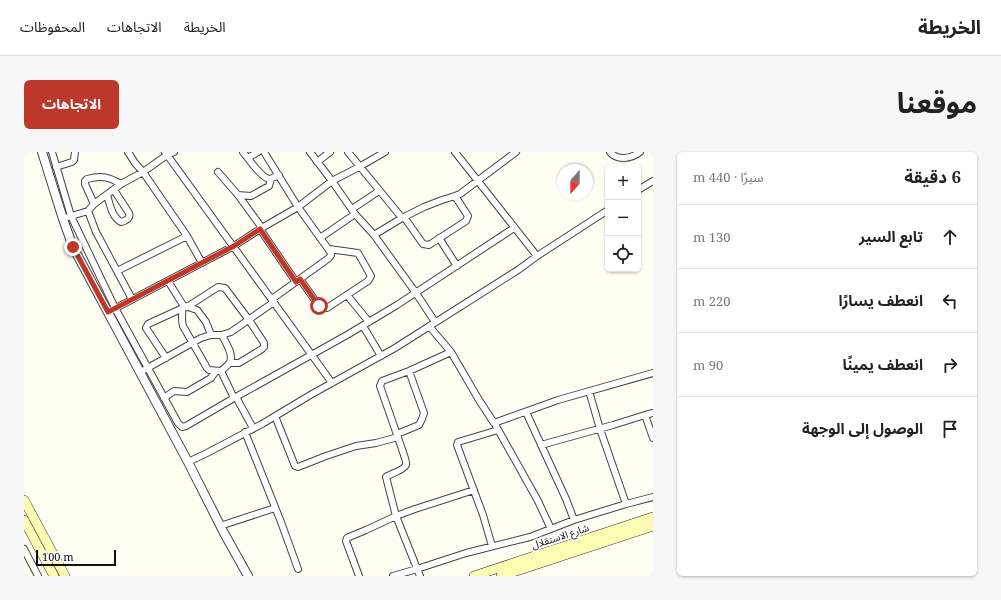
<!DOCTYPE html>
<html lang="ar">
<head>
<meta charset="utf-8">
<style>
  :root { --surface:#fff; --page:#f6f6f6; --text:#222; --muted:#767676; --line:#e0e0e0; --accent:#bd372b }
  body { margin:0; font-family:"Noto Serif","Noto Sans Arabic",serif; background:var(--page); color:var(--text); direction:rtl }
  .controls { position:absolute; right:12px; top:12px; display:grid; overflow:hidden; border-radius:6px; box-shadow:0 1px 3px #0004 }
  .controls button { width:36px; height:36px; display:grid; place-items:center; padding:0; border:0; border-bottom:1px solid var(--line); background:var(--surface); color:var(--text); font:20px sans-serif }
  .compass { position:absolute; left:533px; top:12px; width:36px; height:36px; border-radius:50%; background:var(--surface); box-shadow:0 1px 3px #0004; rotate:201deg }
  .scale { position:absolute; left:12px; bottom:10px; width:80px; box-sizing:border-box; padding-left:4px; border:2px solid #101010; border-top:0; font-size:11px; line-height:14px; white-space:nowrap; color:#101010; -webkit-text-stroke:3px #fff; paint-order:stroke }
  .stop { position:absolute; width:12px; height:12px; margin:-9px; border:3px solid #bd372b; border-radius:50%; background:#fff }
  .stop.end { background:#bd372b; border-color:#fff; box-shadow:0 1px 4px #0008 }
  .list { margin:0; padding:0; list-style:none }
  h2 { display:flex; justify-content:space-between; align-items:center; height:52px; margin:0; padding:0 16px; font-size:17px }
  h2 small { font-size:13px; font-weight:400; color:var(--muted) }
  .list li { display:grid; grid-template-columns:26px 1fr auto; gap:12px; align-items:center; box-sizing:border-box; height:64px; padding:0 16px; border-top:1px solid var(--line) }
  .list b { display:block; font-size:15px; white-space:nowrap }
  .list em { font-size:13px; font-style:normal; color:var(--muted) }
  .icon { flex:none; width:22px; height:22px; fill:none; stroke:currentColor; stroke-width:2; stroke-linecap:round; stroke-linejoin:round }
  .map { position:relative; flex:none; width:629px; height:424px; overflow:hidden; direction:ltr; border-radius:6px }
  header { display:flex; align-items:center; gap:24px; box-sizing:border-box; height:56px; padding:0 20px; background:var(--surface); border-bottom:1px solid var(--line) }
  header strong { font-size:19px }
  nav { display:flex; gap:22px; margin-inline-start:auto; font-size:14px }
  .intro { display:flex; align-items:center; justify-content:space-between; box-sizing:border-box; height:96px; padding:0 24px }
  h1 { margin:0; font-size:28px }
  .button { padding:10px 18px; border-radius:6px; background:var(--accent); color:#fff; font-size:14px; font-weight:700 }
  main { display:flex; gap:24px; padding:0 24px }
  aside { flex:1; background:var(--surface); border-radius:6px; box-shadow:0 1px 3px #0004 }
  .map>svg:first-child { display:block }
  .lines { fill:none; stroke-linecap:round; stroke-linejoin:round }
  .minor-casing { stroke:#434343; stroke-width:8 }
  .tertiary-casing { stroke:#434343; stroke-width:10 }
  .secondary-casing { stroke:#323232; stroke-width:10 }
  .minor { stroke:#fff; stroke-width:6 }
  .tertiary { stroke:#fff; stroke-width:8 }
  .secondary { stroke:#fbfcb1; stroke-width:9 }
  .route { stroke:#bd372b; stroke-width:5 }
  .labels { text-anchor:middle; dominant-baseline:central; stroke-width:4; stroke-linejoin:round; paint-order:stroke }
  .street-label { font-size:10px; fill:#101010; stroke:#fff }
</style>
</head>
<body>
<header>
<strong>الخريطة</strong>
<nav><a>الخريطة</a><a>الاتجاهات</a><a>المحفوظات</a></nav>
</header>
<div class="intro"><h1>موقعنا</h1><a class="button">الاتجاهات</a></div>
<main>
<aside>
<h2>6 دقيقة<small>سيرًا · 440 m</small></h2>
<ul class="list">
<li><svg class="icon" aria-label="ahead" viewBox="0 0 24 24"><path d="M12 20V5M6 11l6-6 6 6"/></svg><div><b>تابع السير</b></div><em>130 m</em></li>
<li><svg class="icon" aria-label="left" viewBox="0 0 24 24"><path d="M17 20v-9H6M10 6l-5 5 5 5"/></svg><div><b>انعطف يسارًا</b></div><em>220 m</em></li>
<li><svg class="icon" aria-label="right" viewBox="0 0 24 24"><path d="M7 20v-9h11M14 6l5 5-5 5"/></svg><div><b>انعطف يمينًا</b></div><em>90 m</em></li>
<li><svg class="icon" aria-label="arrive" viewBox="0 0 24 24"><path d="M6 21V4h12l-3 4 3 4H6"/></svg><div><b>الوصول إلى الوجهة</b></div></li>
</ul>
</aside>
<div class="map">
<svg width="629" height="424" viewBox="0 0 629 424">
  <rect width="100%" height="100%" fill="#fffef3"/>
  <g class="lines">
    <g class="minor-casing">
      <path id="minor" d="M28,0L47,64L91,156L154,271L158,275L162,274L210,246L323,183L373,153L490,76
        M104,0L111,11L119,20L163,84L178,111
        M141,0L308,231
        M219,0C224,6 238,27 246,27C249,26 252,24 255,23
        M240,0L274,55L307,101V103L305,106L248,147
        M286,0L308,29L331,62L350,83L392,141L411,170
        M324,0L378,66
        M431,0L513,104
        M586,0C593,9 607,7 616,0
        M224,6L234,0
        M293,10L306,0
        M32,15L48,10L50,8L51,0
        M194,20L214,43L238,76
        M614,38L629,29
        M83,43C86,53 88,65 97,70C102,69 107,66 105,61L90,38
        M214,43L227,44L245,34L247,27
        M70,52L61,32V29L63,27C78,23 85,25 97,32
        M328,57L355,39
        M64,59L72,80L108,147
        M44,65L64,59L70,52L97,32L119,20L143,3L150,0
        M380,65L399,92L405,93L442,69L444,64L431,44
        M236,77L272,130
        M350,83L378,66L400,55L418,48L431,44L436,42L492,0
        M296,86L331,62
        M415,86L433,114
        M93,119L163,84
        M276,127L295,154L303,156L344,129L347,124L334,101L305,97
        M144,129L159,153C158,160 157,167 159,174L183,216L185,218L197,219C200,216 204,214 206,210C210,202 201,190 198,183
        M323,143L345,170
        M161,154L173,158L182,170L187,183
        M163,155L194,135L201,136L225,168L240,191V195L238,197L215,211H206
        M88,158L210,94L236,77L274,55L308,29L335,15L361,0
        M339,174L357,204
        M405,174L427,200L455,248L470,271L534,248L629,221
        M142,206L122,176L124,172L159,156
        M120,218L177,186L187,183H198L207,180L250,150
        M197,219L210,246
        M565,239L576,277L602,352
        M212,245L229,276
        M140,246L150,239L163,240L187,226L192,219
        M502,260L542,347L550,368
        M629,261L621,263L629,286
        M251,264L271,314L274,315L302,304L332,294L352,291L374,285
        M472,274L514,349L527,377
        M221,280L257,370L274,417
        M373,282L395,273L398,267L400,261L385,219
        M517,293L589,273L621,263
        M164,310L183,301L238,272L288,242L371,196L494,118L513,104L584,58
        M196,374L251,356
        M468,394L459,363L433,293L434,290L474,278
        M0,397L14,424
        M335,424L322,389L323,386L325,385L342,378L372,364L362,325C366,322 380,318 382,313C383,310 380,304 379,300L356,234L358,229L385,219L427,200
        M369,424L393,417L442,401L506,385L550,368L602,352L629,345
        M396,424L372,364L391,357L450,338"/>
    </g>
    <g class="tertiary-casing">
      <path id="tertiary" d="M18,0L39,67L49,95L164,310L200,381L224,424"/>
    </g>
    <g class="secondary-casing">
      <path id="secondary" d="M0,348L41,424
        M0,368L30,424
        M450,424L629,365
        M477,424L629,374"/>
    </g>
    <use href="#minor" class="minor"/>
    <use href="#tertiary" class="tertiary"/>
    <use href="#secondary" class="secondary"/>
  </g>
  <g class="lines">
    <path class="route" d="M49,95L84,160L210,94L236,77L272,130L276,127L295,154"/>
  </g>
  <g class="labels">
    <g class="street-label">
      <text transform="translate(536 384) rotate(-18)">شارع الاستقلال</text>
    </g>
  </g>
</svg>
<div class="controls">
<button>+</button>
<button>−</button>
<button><svg class="icon" aria-label="locate" viewBox="0 0 24 24"><circle cx="12" cy="12" r="6"/><path d="M12 2v4M12 18v4M2 12h4M18 12h4"/></svg></button>
</div>
<svg class="compass" viewBox="-18 -18 36 36"><path d="M0-13l5 13h-10z" fill="#e53935"/><path d="M0 13l5-13h-10z" fill="#767676"/></svg>
<div class="scale">100 m</div>
<div class="stop" style="left:295px;top:154px"></div>
<div class="stop end" style="left:49px;top:95px"></div>
</div>
</main>
</body>
</html>
